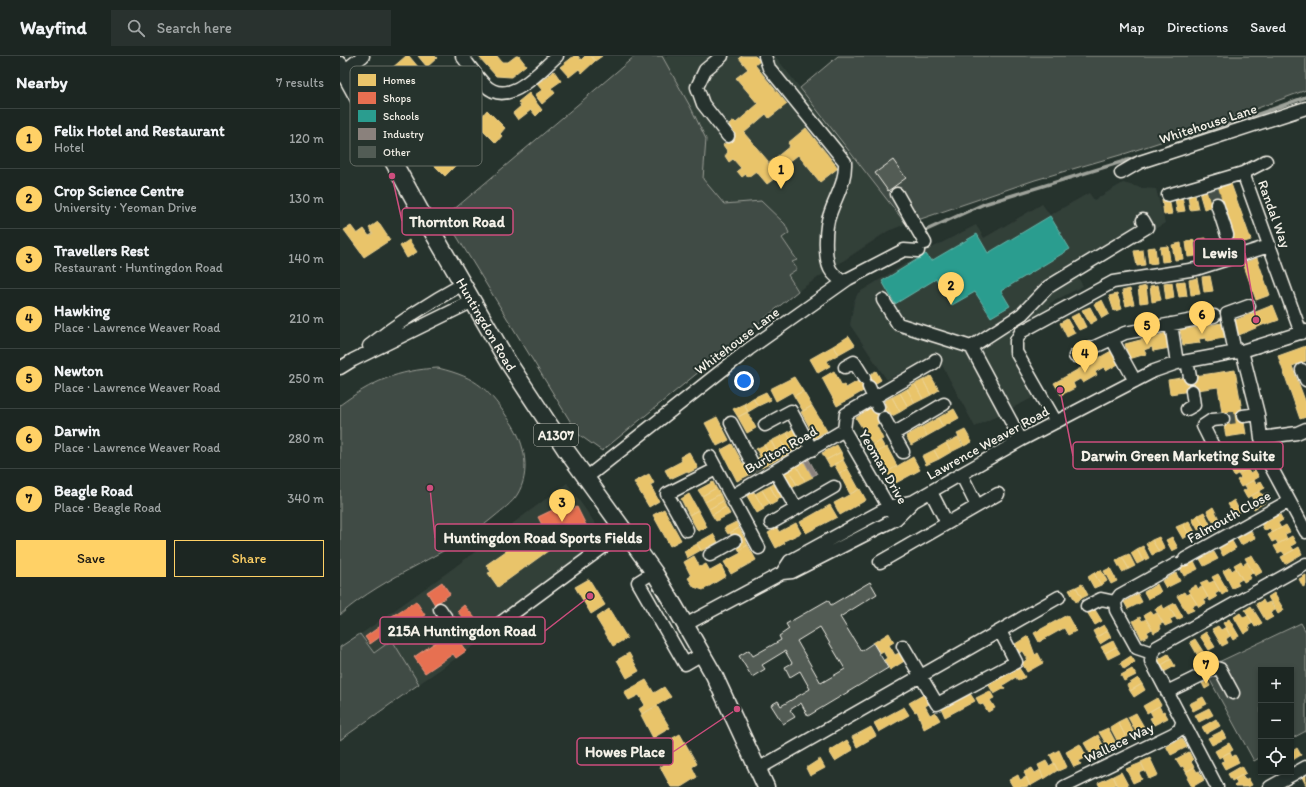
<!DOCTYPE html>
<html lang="en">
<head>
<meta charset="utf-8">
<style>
  :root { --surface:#1c2622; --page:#29322f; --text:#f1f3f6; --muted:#a0a5a5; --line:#3a4340; --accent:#ffd166 }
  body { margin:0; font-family:Itim,sans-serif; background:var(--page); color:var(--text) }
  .controls { position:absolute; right:12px; bottom:12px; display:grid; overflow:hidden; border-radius:0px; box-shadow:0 2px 6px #0003 }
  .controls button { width:36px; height:36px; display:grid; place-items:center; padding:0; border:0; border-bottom:1px solid var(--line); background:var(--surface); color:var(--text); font:20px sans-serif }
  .you { position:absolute; left:404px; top:325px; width:14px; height:14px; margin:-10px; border:3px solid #fff; border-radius:50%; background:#1a73e8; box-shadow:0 0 0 6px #1a73e833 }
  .badge { display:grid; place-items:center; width:26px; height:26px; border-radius:50%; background:var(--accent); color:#111; font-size:13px; font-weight:700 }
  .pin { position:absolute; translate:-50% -33px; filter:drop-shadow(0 1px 2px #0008) }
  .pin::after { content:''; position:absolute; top:21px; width:14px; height:12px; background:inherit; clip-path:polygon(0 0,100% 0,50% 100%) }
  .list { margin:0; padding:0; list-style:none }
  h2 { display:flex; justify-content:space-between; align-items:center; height:52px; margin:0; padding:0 16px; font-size:17px }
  h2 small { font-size:13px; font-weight:400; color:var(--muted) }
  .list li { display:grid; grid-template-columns:26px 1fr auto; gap:12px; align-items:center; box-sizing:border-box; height:60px; padding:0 16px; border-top:1px solid var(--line) }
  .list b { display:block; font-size:15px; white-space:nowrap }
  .list p { margin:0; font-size:13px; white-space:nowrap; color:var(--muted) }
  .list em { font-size:13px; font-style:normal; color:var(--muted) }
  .actions { display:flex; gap:8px; padding:12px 16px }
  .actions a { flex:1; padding:9px 0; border:1px solid var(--accent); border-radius:0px; text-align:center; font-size:14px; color:var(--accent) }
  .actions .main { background:var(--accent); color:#111 }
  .icon { flex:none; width:22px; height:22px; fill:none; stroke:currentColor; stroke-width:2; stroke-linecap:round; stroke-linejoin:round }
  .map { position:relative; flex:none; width:966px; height:731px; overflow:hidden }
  header { display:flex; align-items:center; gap:24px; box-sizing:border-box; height:56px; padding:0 20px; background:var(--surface); border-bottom:1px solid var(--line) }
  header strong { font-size:19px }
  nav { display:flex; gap:22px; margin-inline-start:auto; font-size:14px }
  .search { width:280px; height:36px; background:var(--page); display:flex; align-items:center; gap:10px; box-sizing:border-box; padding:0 14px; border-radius:0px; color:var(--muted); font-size:15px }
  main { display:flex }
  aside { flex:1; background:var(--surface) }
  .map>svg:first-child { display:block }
  .built { fill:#333f39 }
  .green { fill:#414b45; stroke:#9a9e96 }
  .homes { fill:#e9c46a; stroke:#ecd290 }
  .shops { fill:#e76f51; stroke:#eb967e }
  .schools { fill:#2a9d8f; stroke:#67b6aa }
  .industry { fill:#8a817c; stroke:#aaa39c }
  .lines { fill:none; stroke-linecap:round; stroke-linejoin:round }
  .stream { stroke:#9fa39b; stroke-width:3.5 }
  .building { fill:#525c55; stroke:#f4f1e8; fill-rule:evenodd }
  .minor-tunnel { stroke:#455049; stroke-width:12; stroke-dasharray:12 6; stroke-linecap:butt }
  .minor-casing { stroke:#f4f1e8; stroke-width:15 }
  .major-casing { stroke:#f4f1e8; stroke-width:19 }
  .minor { stroke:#26332d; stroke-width:12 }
  .major { stroke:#26332d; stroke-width:16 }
  .labels { text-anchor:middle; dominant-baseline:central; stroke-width:4; stroke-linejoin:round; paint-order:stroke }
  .shield { fill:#26332d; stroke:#b6b8b0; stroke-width:1 }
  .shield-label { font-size:13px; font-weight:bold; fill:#f4f1e8 }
  .street-label { font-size:14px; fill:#f4f1e8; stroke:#26332d }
  .key { fill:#26332d; stroke:#646c65; stroke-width:1 }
  .key-label { font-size:11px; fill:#f4f1e8 }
  .leader { fill:none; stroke:#ce4e7e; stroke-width:1.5 }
  .callout-dot { fill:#ce4e7e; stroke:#26332d; stroke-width:1.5 }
  .callout { fill:#26332d; stroke:#ce4e7e; stroke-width:1.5 }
  .callout-label { font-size:15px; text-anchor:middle; font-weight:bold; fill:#f4f1e8 }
</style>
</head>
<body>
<header>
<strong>Wayfind</strong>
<div class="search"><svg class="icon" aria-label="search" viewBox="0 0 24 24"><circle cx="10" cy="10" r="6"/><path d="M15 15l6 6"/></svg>Search here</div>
<nav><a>Map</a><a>Directions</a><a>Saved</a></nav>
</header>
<main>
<aside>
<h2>Nearby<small>7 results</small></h2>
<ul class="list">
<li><span class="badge">1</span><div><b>Felix Hotel and Restaurant</b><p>Hotel</p></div><em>120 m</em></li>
<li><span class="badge">2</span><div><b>Crop Science Centre</b><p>University · Yeoman Drive</p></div><em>130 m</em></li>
<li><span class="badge">3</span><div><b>Travellers Rest</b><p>Restaurant · Huntingdon Road</p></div><em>140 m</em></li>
<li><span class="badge">4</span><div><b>Hawking</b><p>Place · Lawrence Weaver Road</p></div><em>210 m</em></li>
<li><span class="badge">5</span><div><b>Newton</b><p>Place · Lawrence Weaver Road</p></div><em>250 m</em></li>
<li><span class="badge">6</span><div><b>Darwin</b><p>Place · Lawrence Weaver Road</p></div><em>280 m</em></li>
<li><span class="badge">7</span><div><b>Beagle Road</b><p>Place · Beagle Road</p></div><em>340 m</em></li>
</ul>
<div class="actions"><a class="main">Save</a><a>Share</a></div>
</aside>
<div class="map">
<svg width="966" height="731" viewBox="0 0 966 731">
  <rect width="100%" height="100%" fill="#26332d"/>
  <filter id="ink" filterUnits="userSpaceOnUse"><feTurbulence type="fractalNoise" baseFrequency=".025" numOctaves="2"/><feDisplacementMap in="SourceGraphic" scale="8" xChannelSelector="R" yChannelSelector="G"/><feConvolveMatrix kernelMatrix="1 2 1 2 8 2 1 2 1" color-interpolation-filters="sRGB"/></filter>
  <g filter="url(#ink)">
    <path class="built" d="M306,0H435L566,168L548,175L458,235L448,219L452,206L456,204L357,157Z
      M783,127L802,132L816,133L825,167L737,220L743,230L710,247L708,254L678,270L673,276L670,290L696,340L635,371L603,311L594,300L547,324L510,269L514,245L518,237L588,194L636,169L644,182L702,148L710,159L749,137L754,144Z
      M227,427L266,483L227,509L152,567L154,576L79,628L52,585L34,597L21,578L108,516Z"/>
    <path class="green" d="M295,0H322L351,52L366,83L363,123L384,148L421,145L445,168L449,177L442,182L457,204L452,206L457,213L448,219L458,235L262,395L238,378L105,161Z
      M498,0H966V34L878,67L787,97L695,124L566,168L460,32Z
      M98,312C139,322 148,333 172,368C185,388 191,417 177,439C172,447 162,454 155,460C108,500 46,518 0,559V349C31,326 58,314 98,312Z
      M961,567L966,576V675L951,683V614H921V701L914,705L864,613Z
      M20,578L34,597L52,584L79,628L0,684V591Z"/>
    <path class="homes" d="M66,0H69L79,12L72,19L70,16L61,24L51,13Z
      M78,0H95L97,2L87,11Z
      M157,0L162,6H168L176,0H179L186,9L171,21L156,20L139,1Z
      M234,0H238L241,4L245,0H251L255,5L242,17L239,13L229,21L220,11Z
      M251,0H262L255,5Z
      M402,0H415L420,5L415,9L447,48L429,62L426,58L404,77L428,105V108L450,90L448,87L466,72L498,112L480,126L458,99L435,117L438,120L427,128L416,115L408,121L406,118L402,121L397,115L401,112L393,103L389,106L385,100L388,96L383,89L393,82L385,72L394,65L396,67L418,48L396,22L408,13L399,2Z
      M214,15L221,25L211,32L215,37L202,48L195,39L202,34L197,28Z
      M189,37L202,54L196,60L191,54L178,64L173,57L181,50L178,46Z
      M147,54L165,72L160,78L162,80L156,87L132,63L139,57L142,60Z
      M116,88L121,92L123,90L129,96L105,120L94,109Z
      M890,125L911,184L895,189L881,147L864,153L859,136Z
      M850,139H855L858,153L850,154L848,140Z
      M842,140L845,155L837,156L835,142Z
      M829,142L832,158L824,159L822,144Z
      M38,166L50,184L24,201L4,174L11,170L17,178L24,173L29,180L33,178L29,172Z
      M866,182L869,197L860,198L858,183Z
      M69,184L77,196L67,202L60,190Z
      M854,184L856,200L848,201L846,186Z
      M841,187L843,203L835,204L832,189Z
      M828,190L830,205L822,206L820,191Z
      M815,191L817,207L809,208L807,192Z
      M803,194L805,209L797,210L794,195Z
      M917,202L930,239L916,244L903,207Z
      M870,220L873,235L864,236L862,221Z
      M857,222L860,238L851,239L849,224Z
      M845,225L847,240L839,241L836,226Z
      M832,227L834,242L826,244L824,228Z
      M818,229L821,244L812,246L810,230Z
      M806,230L808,246L800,247L798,232Z
      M790,233L794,248L786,250L782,235Z
      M777,238L782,253L774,255L769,240Z
      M762,244L769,258L762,262L754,248Z
      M933,249L939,264L925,269V268L899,279L893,265Z
      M750,251L757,264L750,268L742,254Z
      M739,257L746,271L739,274L731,261Z
      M727,263L735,277L727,281L720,267Z
      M882,267L884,282L867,285L866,282L859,283L860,287L843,289L840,274Z
      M827,277L830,292L813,295L812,291L804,294L806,298L789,303L785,288Z
      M509,280L515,289L499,298L493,290Z
      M493,290L499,298L487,305L490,310L478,317L470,303Z
      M966,290V305L952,310L966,347V361L960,363L938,300Z
      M773,294L780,307L766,315L764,311L755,316L757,319L743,327L740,323L733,327L735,332L721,339L714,327Z
      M895,314L906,378L886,381L878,331L830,338L828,324Z
      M494,315L502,330L504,329L506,332L520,324L525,334L497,350L482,322Z
      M536,315L541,324L525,334L520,324Z
      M591,320L599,334L591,339L583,324Z
      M454,321L463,335L454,340L452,336L436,345L430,333Z
      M583,324L591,339L583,343L575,328Z
      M575,328L583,343L575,347L567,333Z
      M567,333L575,347L568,351L560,337Z
      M463,335L472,350L463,355L454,340Z
      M426,336L431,344L418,350L413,342Z
      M560,337L568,351L560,356L552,341Z
      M552,341L560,356L552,360L544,345Z
      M413,342L418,350L408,356L404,348Z
      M545,347L551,358L538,365L539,367L536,369L543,383L533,389L516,362L530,352L532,355Z
      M404,348L408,356L398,361L393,353Z
      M472,350L487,375L471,384L466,375L470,372L461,356Z
      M614,353L619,362L603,371L598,362Z
      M407,356L416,372L407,377L398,361Z
      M377,361L389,384L377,390L365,367Z
      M598,362L603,371L587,380L582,371Z
      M582,371L587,380L571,389L566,380Z
      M454,372L464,389L456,393L447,377Z
      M625,374L632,386L624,390L617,378Z
      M447,377L456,393L448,398L439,381Z
      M439,381L448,398L440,402L431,385Z
      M618,381L623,390L611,396L606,387Z
      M431,385L440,402L433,406L424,389Z
      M541,385L545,392L537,396L533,389Z
      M606,387L611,396L599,403L594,394Z
      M392,388L409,419L397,425L381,394Z
      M424,389L433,406L425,410L416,393Z
      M497,389L501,396L486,404L482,397Z
      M547,391L557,410L547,416L537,396Z
      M594,394L599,403L586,409L582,400Z
      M349,396L358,412L348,417L347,415L330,423L325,414L342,405L340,401Z
      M501,396L504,403L490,411L486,404Z
      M420,401L425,410L409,419L403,409Z
      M573,401L580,414L554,428L547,416Z
      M901,402L903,406L908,403L912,410L894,420L890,413L894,411L892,407Z
      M503,404L508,413L499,417L494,408Z
      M464,405L473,421L465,425L456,409Z
      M456,409L465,425L457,429L448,413Z
      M448,413L457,429L449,434L440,418Z
      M508,413L519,433L510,438L499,417Z
      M907,413L910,417L915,414L919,421L901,431L897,424L901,422L898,418Z
      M309,418L314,427L310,429L319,445L309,451L294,426Z
      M914,424L916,428L921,425L925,432L907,442L903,435L907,433L905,429Z
      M373,426L376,432L362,440L358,434Z
      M437,426L444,440L437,443L430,430Z
      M430,430L438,445L431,449L422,434Z
      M376,432L380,438L365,446L362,440Z
      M520,433L526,444L500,459L494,447Z
      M422,434L430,447L423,451L415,438Z
      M920,435L922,439L928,437L931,443L914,453L910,447L914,445L911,440Z
      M414,436L424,453L417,457L407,440Z
      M349,438L358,454L349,459L341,443Z
      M380,438L383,445L369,453L365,446Z
      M894,444L900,456L894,459L888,448Z
      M383,445L386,451L372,459L369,453Z
      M490,449L497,461L466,477L460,466Z
      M386,451L390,458L376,465L372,459Z
      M873,451L879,463L873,466L867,455Z
      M324,453L341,484L330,490L313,459Z
      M358,454L367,471L358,475L349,459Z
      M864,456L870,468L864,471L858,459Z
      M939,457L943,464L938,467L941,472L932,477L929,472L925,475L921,468Z
      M858,459L864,471L858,474L852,463Z
      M849,465L855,476L849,479L843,468Z
      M396,466L399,472L388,478L384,472Z
      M456,467L461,477L444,485L445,487L436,492L428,477L437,472L439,476Z
      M843,468L849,479L843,483L836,471Z
      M946,469L950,476L945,478L947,483L938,488L936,484L932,486L928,479Z
      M199,472L212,492L158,531L148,517L151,516L146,509Z
      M399,472L408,489L399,494L390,477Z
      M911,475L915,482L901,489L897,482Z
      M373,478L378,486L361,495L357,487Z
      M952,480L956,487L951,490L954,494L945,499L942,495L938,497L934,490Z
      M819,481L825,493L819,496L812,484Z
      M832,481L838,492L832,495L826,484Z
      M812,484L819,496L812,499L806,488Z
      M892,485L896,492L883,500L879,492Z
      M357,488L361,494L347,502L344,495Z
      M408,489L416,504L391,518L384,506L401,497L399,494Z
      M803,490L809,502L803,505L797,493Z
      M959,491L962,498L945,508L941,501Z
      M797,493L803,505L797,508L791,497Z
      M874,496L878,503L864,510L860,503Z
      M789,498L795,510L789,513L782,501Z
      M912,499L922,516L915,520L905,502Z
      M354,500L360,511L366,508L370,515L381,509L386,520L363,534L354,531L348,522L351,520L344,506Z
      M782,501L789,513L782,516L776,505Z
      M854,505L858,513L844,520L840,512Z
      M901,505L903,509L907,506L913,516L909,519L911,522L904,526L894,509Z
      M890,511L892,515L896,512L902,523L897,526L899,529L892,532L883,515Z
      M770,512L777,525L771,528L764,515Z
      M761,514L767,525L761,529L754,517Z
      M754,517L761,529L754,532L748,521Z
      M836,517L840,525L826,532L822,525Z
      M878,518L888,535L882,539L872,521Z
      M966,519V529L963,531L959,523Z
      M249,523L265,549L251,558L235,531Z
      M867,524L869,527L874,525L880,535L875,538L877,541L870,545L860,527Z
      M742,528L748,539L742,542L736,531Z
      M817,528L821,536L808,543L804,536Z
      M856,529L858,533L862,531L868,541L864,544L866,547L859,551L848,534Z
      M736,531L742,542L736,546L729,534Z
      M844,536L846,539L850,537L857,548L852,550L854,554L847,557L837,540Z
      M934,537L944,554L938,558L928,541Z
      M798,538L802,546L788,553L784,546Z
      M923,544L925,548L930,546L935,554L930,557L933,561L926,565L916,548Z
      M835,547L843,561L837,564L829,550Z
      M822,549L824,553L829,550L835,561L830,563L832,567L825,570L815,553Z
      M911,550L922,567L915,571L905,554Z
      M754,552L762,565L755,569L747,556Z
      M269,553L287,582L273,590L256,562Z
      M811,555L813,559L817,557L823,567L819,569L821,573L814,577L804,559Z
      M900,557L903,561L908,559L913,567L908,570L910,574L904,578L894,561Z
      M727,559L736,575L728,579L724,572L699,586L694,577Z
      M800,561L802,565L806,563L812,573L807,576L809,579L802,583L793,565Z
      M889,563L899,580L893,584L883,567Z
      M764,569L768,575L756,581L753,575Z
      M878,570L881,574L886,571L890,580L886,583L888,587L882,590L872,573Z
      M768,575L771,581L760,588L756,581Z
      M866,576L875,591L869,594L860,580Z
      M549,577L554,586L549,589L555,599L561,596L566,604L550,614L544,604L547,602L543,595L540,597L533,587Z
      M688,580L695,599L698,597L703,607L687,616L682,607L688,603L683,595L676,598L672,590Z
      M855,583L864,597L858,600L850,586Z
      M773,585L776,591L765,597L761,591Z
      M776,591L780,597L768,603L765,597Z
      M289,597L299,615L287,622L277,604Z
      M828,598L831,603L819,611L816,605Z
      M791,600L795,606L784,613L780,607Z
      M831,603L835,610L824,616L820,610Z
      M677,609L685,621L678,625L676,621L663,629L665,632L654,638L647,626Z
      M792,613L796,619L784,625L781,619Z
      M798,622L802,628L790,635L787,629Z
      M306,624L314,637L324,631L331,641L302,658L299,653L305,649L299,639L289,644L284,636Z
      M867,624L870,630L865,633L862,627Z
      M802,628L805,634L794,641L790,635Z
      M650,635L654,642L650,644L655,652L648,656L643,648L640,649L636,642Z
      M629,636L635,645L605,661L601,652Z
      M585,638L591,647L585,650L590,659L595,656L600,664L584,673L577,655L575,656L569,647Z
      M863,641L867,648L853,655L849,648Z
      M817,642L821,649L807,657L803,650Z
      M317,650L330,672L313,682L301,659Z
      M819,650L822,656L824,655L828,662L814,669L810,662L813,661L810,655Z
      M564,651L569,659L539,676L534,667Z
      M869,652L873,659L859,666L855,659Z
      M796,657L804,671L796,676L788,661Z
      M786,662L794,677L786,681L778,666Z
      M876,663L880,670L866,678L862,671Z
      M778,666L786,681L778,686L770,671Z
      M531,671L536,680L517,691L512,681Z
      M768,672L776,687L768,691L759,676Z
      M882,675L886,682L872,689L868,682Z
      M340,678L357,708L352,711L357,721L341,731H331L320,711L324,709L315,692Z
      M758,679L766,695L759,698L758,695L751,699L744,687Z
      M842,682L847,691L831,699L826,690Z
      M507,684L513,694L495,705L489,695Z
      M889,687L893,694L879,702L875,695Z
      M740,688L747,701L739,705L741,708L734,711L726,696Z
      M957,692L961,699L951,705V696Z
      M719,694L727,711L718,715L710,699Z
      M849,696L853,704L851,706L854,711L846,716L843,710L841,711L836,703Z
      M890,696L892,701L895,699L899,706L885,713L881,706L884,705L882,700Z
      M810,702L818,719L809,723L801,706Z
      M480,703L485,712L470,720L466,712Z
      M706,705L709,710L714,707L718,714L704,723L698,709Z
      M801,707L805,715L799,717L802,723L793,727L786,713Z
      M902,710L906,717L892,725L888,718Z
      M854,711L857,716L859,715L864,724L852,731L847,722L849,721L846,716Z
      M692,712L695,717L700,714L704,722L690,730L684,716Z
      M781,716L789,731H778L773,720Z
      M966,716V729L961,719Z
      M678,719L680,724L686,721L690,729L685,731H673L669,724Z
      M902,719L905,724L908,722L912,729L908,731H895L894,730L897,728L895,723Z
      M773,720L777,728L772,731H760L758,727Z"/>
    <path class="shops" d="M223,449L226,456L237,451L247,471L212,488L198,461Z
      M102,526L110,538L95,549L87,536Z
      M76,545L85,559L61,575L52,560Z
      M124,549L135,562L125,571L120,564L123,562L117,555Z
      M42,569L47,576L30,588L25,581Z
      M112,575L126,595L116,602L113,598L85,617L74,601Z"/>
    <path class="schools" d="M710,160L730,193L661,235L670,250L651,261L635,236L612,249L596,223L555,248L542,225L586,198L591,205L637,178L648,197Z"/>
    <path class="industry" d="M468,402L477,418L472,420L464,405Z"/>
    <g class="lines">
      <path class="stream" d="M827,91L966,41
        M582,176L644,148L801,100"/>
    </g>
    <path class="building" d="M553,104L566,122L548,135L535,117Z
      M530,526L537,538L500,561L521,595L533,587L548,612L468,660L461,647L450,654L455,661L443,668L431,649L438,645L441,650L470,633L460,615L450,621L445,611L452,607L445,595L422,609L425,613L412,621L399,600L409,594L413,600L441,584L439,580L449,573L446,568L488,544L491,549ZM480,571L505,613L481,627L457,585Z"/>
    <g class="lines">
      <path class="minor-tunnel" d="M872,132L877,148
        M883,363L903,360
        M411,405L417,415"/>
      <g class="minor-casing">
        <path id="minor" d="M122,0C129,9 136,20 145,29C168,53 200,15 217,0
          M382,0L365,14L357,31L363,48L388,80
          M425,0L429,12L505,106C506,126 496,140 490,158C485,170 484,201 490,213C493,219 499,223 503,226
          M3,16L23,0
          M781,117L800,106L966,52
          M903,117L961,277
          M557,138L585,187
          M828,139L903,117L926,105
          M877,148L887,179
          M543,244L558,268L631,291
          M831,268L837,307
          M772,283L795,325
          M29,290C59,266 90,246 123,228
          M902,295L918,358L921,382L930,409L966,476
          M895,296L887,258L909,250
          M735,300L785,277L874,260
          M847,305L850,321
          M505,311L514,306L524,322
          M0,312L13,304L133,245
          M962,314L966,324
          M529,331L538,351
          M847,353L854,349L852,335
          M903,360L918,358
          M544,362L553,378L604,348
          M716,366L676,296V285L681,276L773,226L856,213L929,190
          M391,367L411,405
          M425,369L451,355L472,394
          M553,378L563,396
          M921,382L957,377L966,373
          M681,384L631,291L682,258L708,231L807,171L803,164
          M874,392L863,370L872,364L883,363
          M370,401L419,492
          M435,415L456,452
          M621,418L637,450
          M246,422L409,293L508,223L564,194L578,195
          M591,436L607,467
          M392,440L504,374
          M552,457L504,374L506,358L594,307L595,304
          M431,467L494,431
          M347,474L327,438L376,413
          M370,499L395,485
          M845,503L949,445
          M540,506L658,438
          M314,516L298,526L345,608L362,598
          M442,517L450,505L549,451L574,445L681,384L814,315L837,307L902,295L966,275
          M747,550L761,543L775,546
          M100,553C115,576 124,588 152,573L285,475
          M345,569L442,517L452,516L556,463L573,446
          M563,590L597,648L676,606L660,575
          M812,597L797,592L776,554L775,546L780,539L836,508
          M827,636L876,612L880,613L893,637
          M416,714L719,541
          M724,731L833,678L840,673L842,667
          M877,731L811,605L812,597L817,591L966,508
          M930,731L966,711"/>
      </g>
      <g class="major-casing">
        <g id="major">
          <path id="s1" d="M0,9L81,156L168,306L226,394L314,516L335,551L374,619L426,731"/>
        </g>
      </g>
      <use href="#minor" class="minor"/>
      <use href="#major" class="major"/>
    </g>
  </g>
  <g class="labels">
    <rect class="shield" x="194" y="368" width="44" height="22" rx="3"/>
    <g class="shield-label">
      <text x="216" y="379">A1307</text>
    </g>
    <g class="street-label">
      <text transform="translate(868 68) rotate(-18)">Whitehouse Lane</text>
      <text transform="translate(934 158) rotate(70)">Randal Way</text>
      <text stroke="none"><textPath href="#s1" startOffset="298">Huntingdon Road</textPath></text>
      <text transform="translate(397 285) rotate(-37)">Whitehouse Lane</text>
      <text transform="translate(648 387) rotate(-29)">Lawrence Weaver Road</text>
      <text transform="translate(441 394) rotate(-30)">Burlton Road</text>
      <text transform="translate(543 411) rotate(60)">Yeoman Drive</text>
      <text transform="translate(889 461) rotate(-29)">Falmouth Close</text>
      <text transform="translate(779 687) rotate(-26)">Wallace Way</text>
    </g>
  </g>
  <rect x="10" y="10" width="132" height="100" rx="6" class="key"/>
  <rect x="18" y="18" width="18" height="12" fill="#e9c46a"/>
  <rect x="18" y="36" width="18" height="12" fill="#e76f51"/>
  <rect x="18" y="54" width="18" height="12" fill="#2a9d8f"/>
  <rect x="18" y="72" width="18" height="12" fill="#8a817c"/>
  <rect x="18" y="90" width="18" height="12" fill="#525c55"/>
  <g class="key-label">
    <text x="43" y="28">Homes</text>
    <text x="43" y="46">Shops</text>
    <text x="43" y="64">Schools</text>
    <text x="43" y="82">Industry</text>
    <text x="43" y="100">Other</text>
  </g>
  <path class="leader" d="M52 120L62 165M916 264L905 197M720 334L733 400M90 432L95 482M250 540L205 575M397 653L333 696"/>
  <g class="callout-dot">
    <circle cx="52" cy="120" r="4"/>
    <circle cx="916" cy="264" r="4"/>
    <circle cx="720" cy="334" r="4"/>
    <circle cx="90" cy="432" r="4"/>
    <circle cx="250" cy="540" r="4"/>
    <circle cx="397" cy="653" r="4"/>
  </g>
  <g class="callout">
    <rect x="62" y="152" width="111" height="27" rx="4"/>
    <rect x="854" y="183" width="51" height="27" rx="4"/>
    <rect x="733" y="386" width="210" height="27" rx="4"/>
    <rect x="95" y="468" width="215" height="27" rx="4"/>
    <rect x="40" y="561" width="165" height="27" rx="4"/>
    <rect x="237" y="682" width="96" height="27" rx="4"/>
  </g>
  <g class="callout-label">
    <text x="117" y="171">Thornton Road</text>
    <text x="880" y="202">Lewis</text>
    <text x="838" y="405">Darwin Green Marketing Suite</text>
    <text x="203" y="487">Huntingdon Road Sports Fields</text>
    <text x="122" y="580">215A Huntingdon Road</text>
    <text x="285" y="701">Howes Place</text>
  </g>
</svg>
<div class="controls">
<button>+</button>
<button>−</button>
<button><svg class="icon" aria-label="locate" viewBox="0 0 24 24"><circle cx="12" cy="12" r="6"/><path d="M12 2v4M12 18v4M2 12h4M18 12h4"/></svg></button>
</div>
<div class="you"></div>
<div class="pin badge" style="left:441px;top:133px">1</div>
<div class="pin badge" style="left:611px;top:249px">2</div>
<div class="pin badge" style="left:222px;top:466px">3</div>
<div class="pin badge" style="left:745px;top:317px">4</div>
<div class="pin badge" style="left:807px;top:289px">5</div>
<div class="pin badge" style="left:862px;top:278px">6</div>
<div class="pin badge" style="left:866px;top:628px">7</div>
</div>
</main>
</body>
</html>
